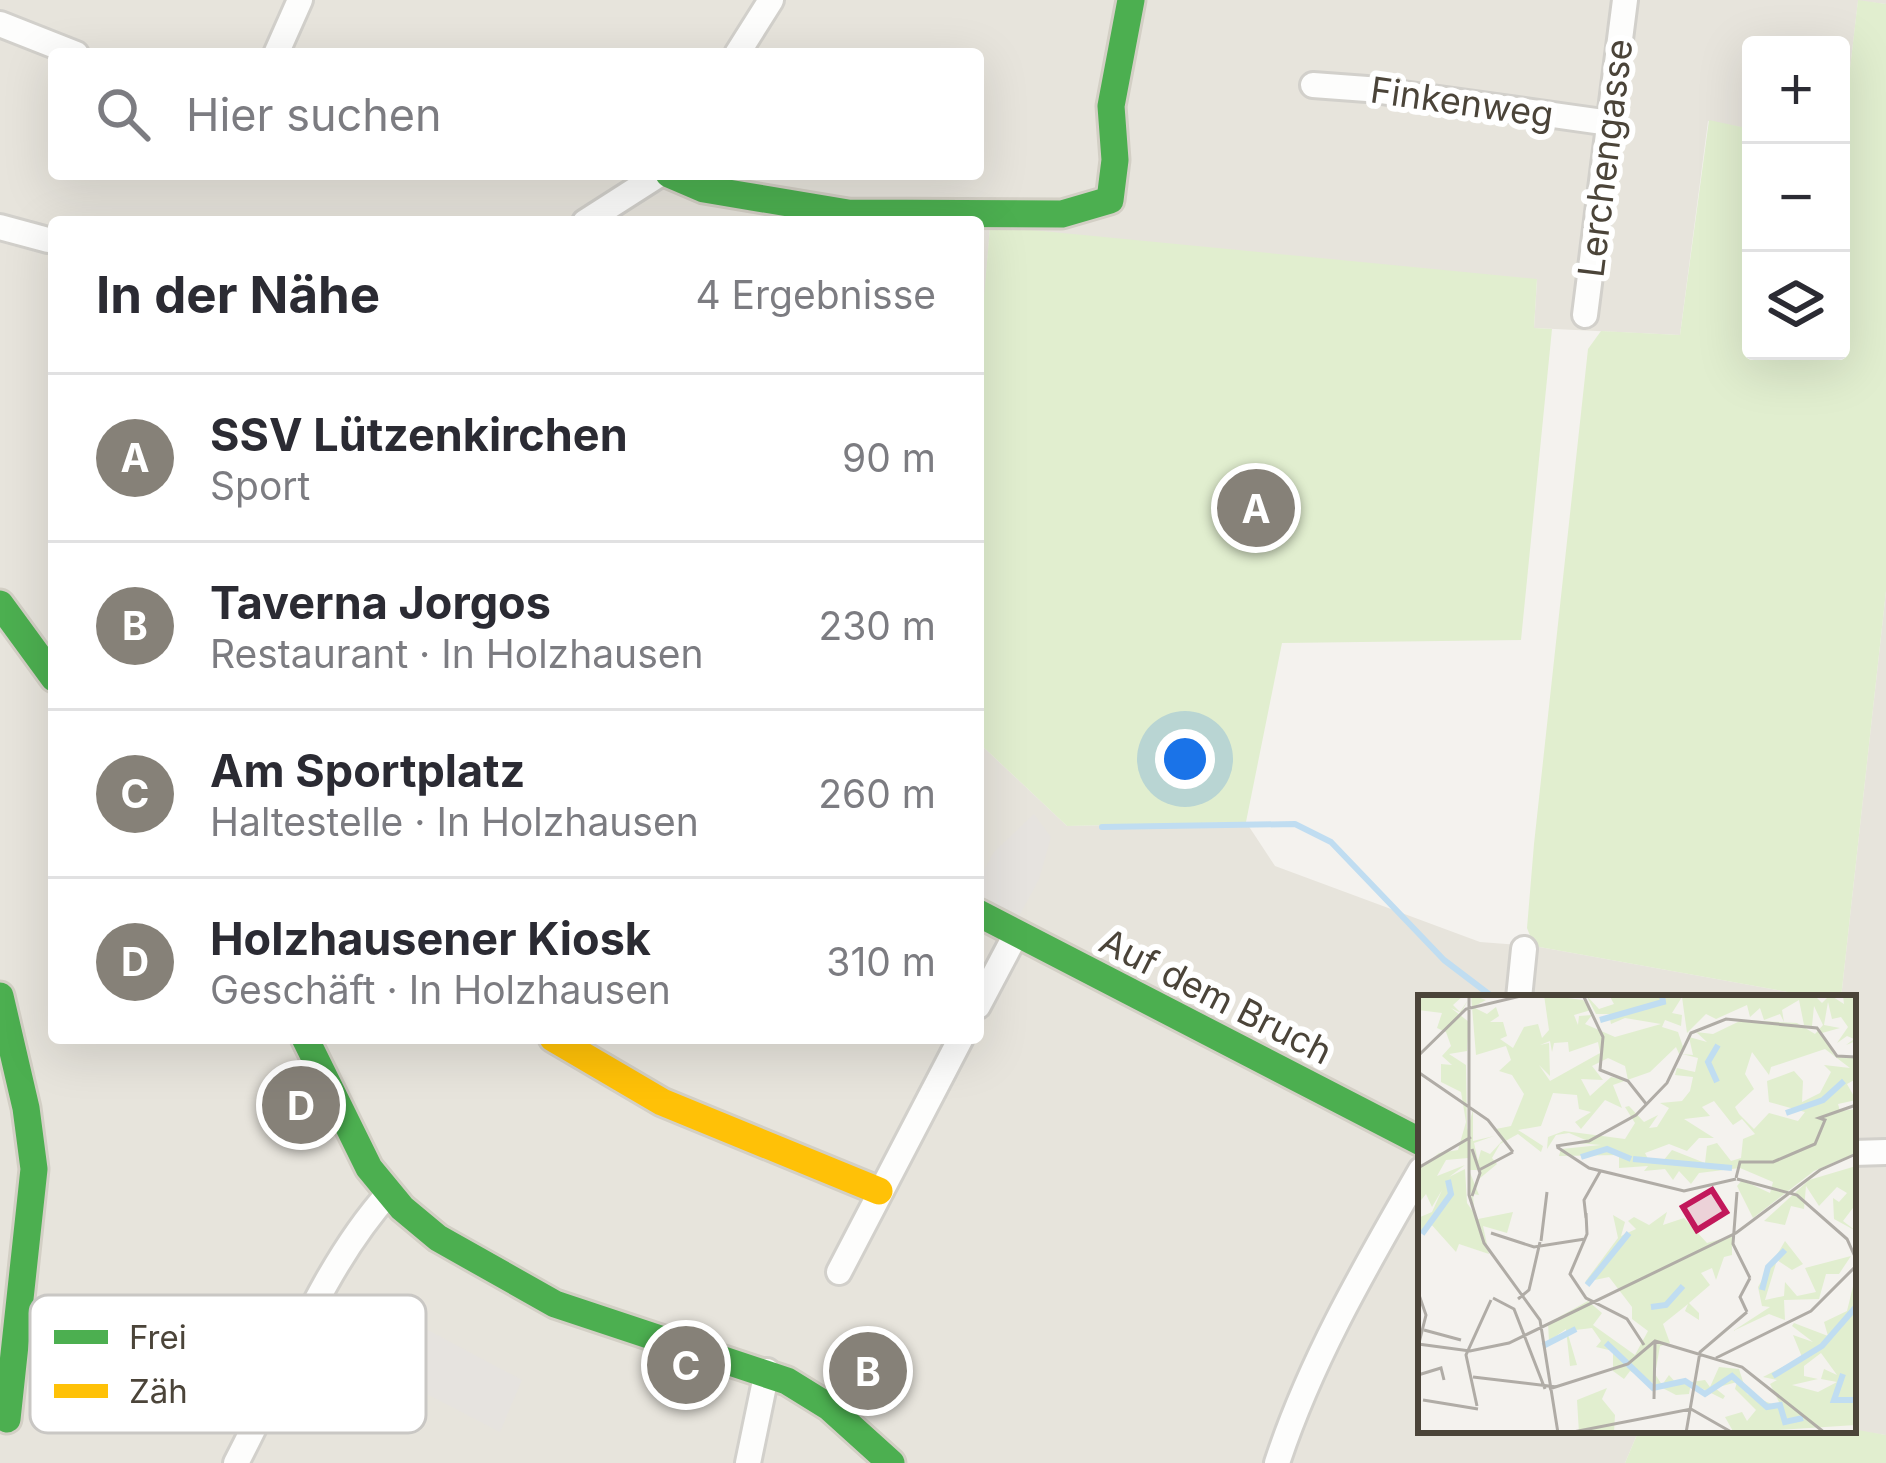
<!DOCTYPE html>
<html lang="de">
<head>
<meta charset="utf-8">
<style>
  :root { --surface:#fff; --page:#f2f2f3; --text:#2b2b33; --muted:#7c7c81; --line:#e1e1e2; --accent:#868178 }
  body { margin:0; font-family:Inter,sans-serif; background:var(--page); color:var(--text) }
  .controls { position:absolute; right:36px; top:36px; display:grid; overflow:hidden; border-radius:12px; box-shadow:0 12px 48px #0002 }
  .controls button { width:108px; height:108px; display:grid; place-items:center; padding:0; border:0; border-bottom:3px solid var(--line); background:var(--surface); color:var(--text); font:60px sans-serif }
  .you { position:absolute; left:1185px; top:759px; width:42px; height:42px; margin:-30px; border:9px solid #fff; border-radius:50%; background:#1a73e8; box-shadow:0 0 0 18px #1a73e833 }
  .badge { display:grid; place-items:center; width:78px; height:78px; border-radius:50%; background:var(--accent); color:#fff; font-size:39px; font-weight:700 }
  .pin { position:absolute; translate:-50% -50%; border:6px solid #fff; box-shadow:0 3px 12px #0006 }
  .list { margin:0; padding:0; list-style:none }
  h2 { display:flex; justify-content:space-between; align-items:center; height:156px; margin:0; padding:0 48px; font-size:51px }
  h2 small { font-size:39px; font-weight:400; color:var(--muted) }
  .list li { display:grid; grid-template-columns:78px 1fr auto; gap:36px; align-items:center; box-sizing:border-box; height:168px; padding:0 48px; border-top:3px solid var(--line) }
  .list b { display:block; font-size:45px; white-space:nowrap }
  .list p { margin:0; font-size:39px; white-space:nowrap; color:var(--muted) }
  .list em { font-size:39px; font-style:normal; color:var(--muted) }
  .icon { flex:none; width:66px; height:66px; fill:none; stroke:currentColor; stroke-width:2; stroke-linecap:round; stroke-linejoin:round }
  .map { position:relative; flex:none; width:1886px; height:1463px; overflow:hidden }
  .search { position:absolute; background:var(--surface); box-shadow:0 12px 48px #0002; left:48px; top:48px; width:936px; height:132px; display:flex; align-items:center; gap:30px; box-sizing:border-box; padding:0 42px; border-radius:12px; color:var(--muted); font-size:45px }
  .panel { position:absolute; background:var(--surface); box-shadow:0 12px 48px #0002; left:48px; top:216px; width:936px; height:828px; border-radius:12px }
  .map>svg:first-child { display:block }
  .residential { fill:#e7e4dc; fill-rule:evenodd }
  .green { fill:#e1eecf }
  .parking { fill:#e6e3df }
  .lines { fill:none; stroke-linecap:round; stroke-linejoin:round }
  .stream { stroke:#c0ddf1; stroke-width:6 }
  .street-casing { stroke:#d2d0cb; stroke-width:30 }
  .fast-casing { stroke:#d3cfc5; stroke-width:33 }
  .slow-casing { stroke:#d3cfc5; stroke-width:33 }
  .street { stroke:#fdfdfc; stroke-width:24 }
  .fast { stroke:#4caf50; stroke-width:27 }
  .slow { stroke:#ffc107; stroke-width:27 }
  .labels { text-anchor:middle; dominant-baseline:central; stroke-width:12; stroke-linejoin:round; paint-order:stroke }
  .street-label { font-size:36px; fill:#4b4439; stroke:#fff }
  .inset-river { fill:none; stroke:#c0ddf1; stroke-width:6 }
  .inset-road { fill:none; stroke:#b0aca6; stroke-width:3 }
  .view { fill:#c2185b; fill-opacity:0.15; stroke:#c2185b; stroke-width:6 }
  .inset-edge { fill:none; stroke:#4b4439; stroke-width:6 }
  .key { fill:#fff; stroke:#c9c7c4; stroke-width:3 }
  .key-label { font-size:33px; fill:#4b4439 }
</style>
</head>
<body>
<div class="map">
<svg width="1886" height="1463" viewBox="0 0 1886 1463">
  <rect width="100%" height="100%" fill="#f4f2ee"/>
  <path class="residential" d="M0,0H1886V4L1858,1L1841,145V45H1751V129L1708,121L1680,335L1534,328L1537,280L990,227L979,370L978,222H54V1038H978V742L1067,826L1246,822L1275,866L1480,942L1534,946L1821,998H1421V1430H1639L1625,1463H0ZM54,54H978V174H54Z
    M1886,591V1435L1858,1431L1853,1280V998H1841Z"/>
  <path class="green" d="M1858,0L1886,4V591L1841,998H1821L1534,946L1527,928L1534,844L1588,349L1601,331L1680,335L1709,120L1751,129V351H1841V145Z
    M990,226L1537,279L1534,328L1552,329L1521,640L1282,643L1246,822L1067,826L978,742V370Z
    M1853,1280L1858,1430L1886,1435V1463H1625L1639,1430H1853Z"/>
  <path class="parking" d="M1034,814L1051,837L1039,879L1018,918L978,896V881L994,852Z
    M394,1312L522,1380L500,1432L425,1393L427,1388L370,1357Z"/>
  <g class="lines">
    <path class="stream" d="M1102,827L1295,824L1331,842L1444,960L1494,998"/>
    <g class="street-casing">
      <path id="street" d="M0,24L76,54
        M276,54L300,0
        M737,54L771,0
        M1313,85L1367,89L1610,123
        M585,222L660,174
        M0,227L48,240
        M1585,315L1625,0
        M1519,998L1524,949
        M978,1006L1016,934
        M1853,1153L1886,1152
        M839,1272L961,1038
        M236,1463C283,1374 322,1267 389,1193
        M748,1463L767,1371
        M1277,1463C1311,1359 1367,1264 1421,1170"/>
    </g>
    <g class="fast-casing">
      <path id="fast" d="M669,174L704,189L848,213L1062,214L1110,200L1115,160L1111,106L1131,0
        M0,604L54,678
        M978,913L1421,1142
        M0,996L26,1108L34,1169L7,1419
        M305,1038L369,1168L402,1208L438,1238L555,1304L787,1381L829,1407L891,1463"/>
    </g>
    <g class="slow-casing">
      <path id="slow" d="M553,1038L662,1102L879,1191"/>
    </g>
    <use href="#street" class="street"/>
    <use href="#fast" class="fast"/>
    <use href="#slow" class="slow"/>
  </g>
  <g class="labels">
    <g class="street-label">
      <text transform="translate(1462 102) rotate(8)">Finkenweg</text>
      <text transform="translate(1605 158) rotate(-83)">Lerchengasse</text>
      <text transform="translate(1216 996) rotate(27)">Auf dem Bruch</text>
    </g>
  </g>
  <g transform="translate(1418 995)">
    <rect width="438" height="438" fill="#f4f2ee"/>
    <path d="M0,0H46L35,10L42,17L50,5L43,18L33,13L51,27L49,56L31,59L48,70L49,136L55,115V146L76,141L56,148L60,166L63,155L72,159L85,145L78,134L93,131L106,99L94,80L81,76L93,65L88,51L58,60L53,0L68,5L55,12L69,19L78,12L81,21L72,27H85L89,41L82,44L95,53L106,32L120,29L124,43L131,35L126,0L165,5L173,15L156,20L160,30L161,21L174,20L167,29L197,42L243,29L207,23L193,29L191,19H178L168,0L181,14L196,9L191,0H396L404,8L412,0L426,9L425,0H438V46L428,50L436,44L429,41L419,48L430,32L423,22L414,24L410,7L406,30L422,33L404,38L416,60L438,63V84L429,89L438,105L420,109L422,116L438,114V158L396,176L335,223L319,191L324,185L352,198L355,187L322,173L281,178L273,189L261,176L255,185L247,174L226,176L230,171L201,173V160L141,161L143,154L183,150L160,148L170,146L151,138L138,140L129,154L130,142L146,136L207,144L217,128L207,112L211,111L226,127L240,120L231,133L239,132L251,113L242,108L264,106L272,96L275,82L257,80L259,73L277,77L280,63L264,59L275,60L271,42L289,47L278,37L295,39L324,25L379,28L397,39L405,30L396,11L394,31L386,30L381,5L364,15L366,27L362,19L346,25L342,13L332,22L329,10L298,24L288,19L269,38L264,2L254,18L264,20L263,31L247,25L244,32L260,37L265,52L262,61L258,52L232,77L195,90L204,113L187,105L163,134L157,127L173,117L161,114L159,100L135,98L123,131L100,135L125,151L123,157L100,139L82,149L74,163L79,169L61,184L62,175H51L61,200L55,199L56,214L50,187V163L28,165L19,181L47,170L31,182L47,174L49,208L60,224L95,217L89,238L65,231L71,259L41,249L38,257L12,228L0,239V223L14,217L24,195L14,212L8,199L0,209V175L21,158L40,155L48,127L43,97L23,87V69L34,70L24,61L33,51L28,37L19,33L24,18L0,15ZM132,46L134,57L136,48L150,47L151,57L180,47L182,58L132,86L121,70L132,81L131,48L122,50ZM407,54L432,73L406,70L413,77L402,98L384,107L385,86L376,76L349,86L351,107L387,117L380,126L351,118L336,134L321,119L317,112L336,94L327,79L334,57L351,80L353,72ZM190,63L207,71L210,85L193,82L172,101L163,84L185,85L174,71ZM296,106L315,130L324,124L337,139L325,144L323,163L313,166L299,148L289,151L287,168L254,155L245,166H231L227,158L251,149L269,156L281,143H296L266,124L292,121L284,112ZM438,171V209L425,226L438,236L416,224L415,203L421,207L429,198L419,192L401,211L388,191L386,214L373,211L367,230L346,226L391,185ZM249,217L245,230L266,223L289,248L314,241V260L306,262L298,285L294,273L283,278L292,290L271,308L281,318V325L267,316L270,309L245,329L252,348L242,351L237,379L244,390L251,380L259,389L287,385L292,392L301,372L321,374L329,399L364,413L352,389L359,385L345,382L384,362L375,340L395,347L374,331L376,328L410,341L406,327L429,316L438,279V430L316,438L307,422L324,417L329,426L338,415L317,394L319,387L297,393L307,401L305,404L273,388L271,399L258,400L212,376L206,384L195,376V356L178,352L183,346L174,333L149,336L159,370L152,371L148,334L131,346L130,328L170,306L184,318L175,330L217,360L230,336L214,324V312L191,282L167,287L200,243L195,220L207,227L203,241L218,234L210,226L216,222L231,230ZM403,358L419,380L406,374L403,384L419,387L400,397L374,390L400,384L386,381V371ZM367,246L385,269L374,275L359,265L347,305L366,301L367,287L379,301L398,297L387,273L433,261L421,279H408L401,304L366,305L367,325L351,319L315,336L352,312L344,311L340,292ZM189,393L184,404L197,420L196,437L161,438L159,405Z" fill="#e1eecf" fill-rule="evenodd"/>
    <path class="inset-river" d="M182,25L245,7L244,0M299,87L290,67L300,50M368,118L405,105L426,86M163,162L189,154L213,164M215,164L314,173M4,239L33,199L30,185M169,290L211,238M344,295L350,272L367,255M233,312L248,310L265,291M188,348L235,393L267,386L287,399L314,381L349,412L362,410L367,427L385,423M125,351L158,334M425,379L416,405H437M355,381L404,351L437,313"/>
    <path class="inset-road" d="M51,0V200L66,248L122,325L140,438M165,0L185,42L182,75L210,86L229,110M0,61L48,14L107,0M0,77L70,125L95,157M138,151L171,146L218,120L249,88L273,38L308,24L399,33L419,61L438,62M139,152L171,173L266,196L318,184M0,173L53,142M61,175L95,157M318,183L322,167H355L397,149L407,125L401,123L438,110M319,184L379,200L429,244L438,264M319,197L315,249L332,283M54,201L62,178L54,154M168,218L169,239L152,279L168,303L209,324L226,350M168,223L166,205L183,175M73,238L116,252L167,244M123,246L129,197M0,297L8,320L0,352M75,303L96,314L127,394M100,304L111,295L122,247M329,317L322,302L332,283M6,335L43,345M0,349L52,356L91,348L318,238L402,175L438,159M298,363L393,316L438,271M0,380L23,373L26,385M55,382L139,392M131,394L210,369L237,346L324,372L407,438M236,404L237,346M5,405L60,414M59,411L48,360L73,305M150,438L273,414L315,438M268,438L282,357L329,317"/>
    <path class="view" d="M294,195L308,217L279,235L265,212Z"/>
    <rect width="438" height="438" class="inset-edge"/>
  </g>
  <rect x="30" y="1295" width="396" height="138" rx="18" class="key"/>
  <rect x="54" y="1330" width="54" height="14" fill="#4caf50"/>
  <rect x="54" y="1384" width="54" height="14" fill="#ffc107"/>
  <g class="key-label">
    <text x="129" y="1349">Frei</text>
    <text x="129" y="1403">Zäh</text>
  </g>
</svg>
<div class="controls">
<button>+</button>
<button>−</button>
<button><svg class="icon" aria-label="layers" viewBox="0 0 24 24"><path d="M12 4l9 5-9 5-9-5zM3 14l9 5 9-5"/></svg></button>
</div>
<div class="you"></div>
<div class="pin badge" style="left:1256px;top:508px">A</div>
<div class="pin badge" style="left:868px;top:1371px">B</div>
<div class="pin badge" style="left:686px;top:1365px">C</div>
<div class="pin badge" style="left:301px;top:1105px">D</div>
<div class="search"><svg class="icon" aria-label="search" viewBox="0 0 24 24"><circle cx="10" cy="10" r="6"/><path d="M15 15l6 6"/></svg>Hier suchen</div>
<section class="panel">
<h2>In der Nähe<small>4 Ergebnisse</small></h2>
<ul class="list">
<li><span class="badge">A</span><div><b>SSV Lützenkirchen</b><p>Sport</p></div><em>90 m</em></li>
<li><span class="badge">B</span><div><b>Taverna Jorgos</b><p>Restaurant · In Holzhausen</p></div><em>230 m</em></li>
<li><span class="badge">C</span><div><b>Am Sportplatz</b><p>Haltestelle · In Holzhausen</p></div><em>260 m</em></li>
<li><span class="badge">D</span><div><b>Holzhausener Kiosk</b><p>Geschäft · In Holzhausen</p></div><em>310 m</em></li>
</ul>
</section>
</div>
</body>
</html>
